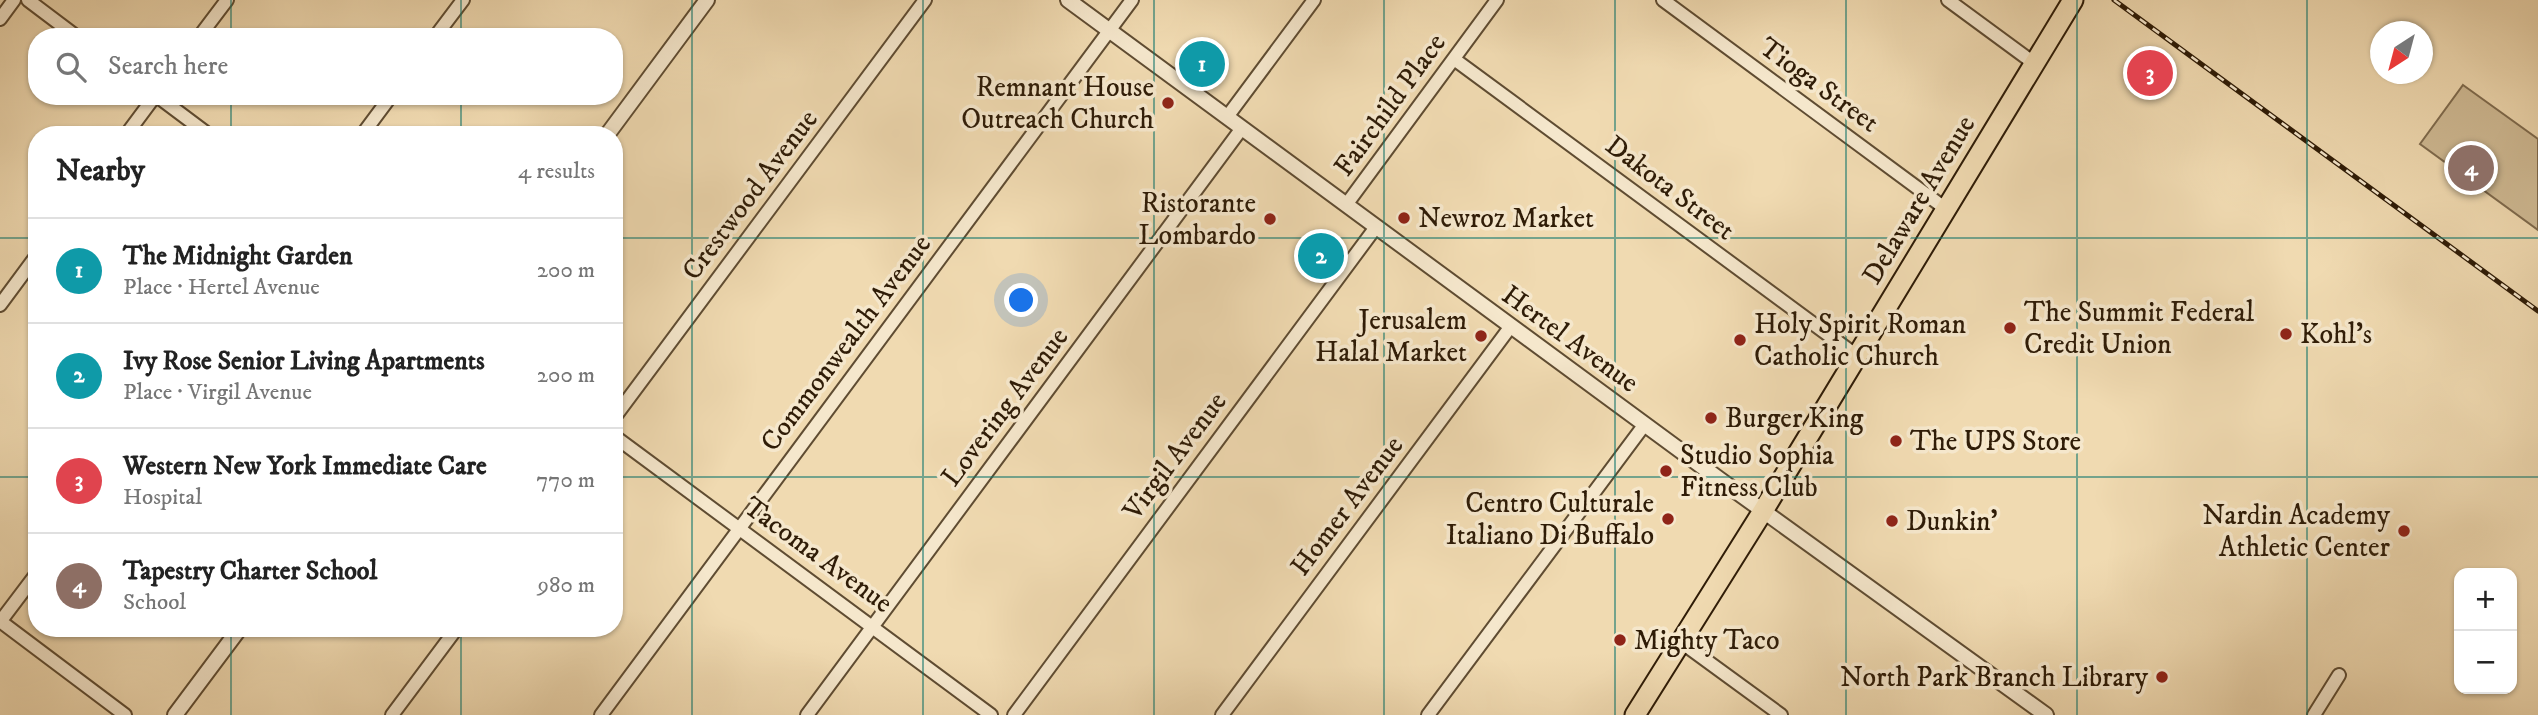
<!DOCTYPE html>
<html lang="en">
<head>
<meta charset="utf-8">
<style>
  :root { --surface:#fff; --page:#f2f2f2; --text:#222; --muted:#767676; --line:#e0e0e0; --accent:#0b8043 }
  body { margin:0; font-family:"IM FELL DW Pica",serif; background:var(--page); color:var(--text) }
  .controls { position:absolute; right:21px; bottom:21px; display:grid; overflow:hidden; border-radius:14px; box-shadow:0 2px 5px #0004 }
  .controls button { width:63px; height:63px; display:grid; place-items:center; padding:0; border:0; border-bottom:2px solid var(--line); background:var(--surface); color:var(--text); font:35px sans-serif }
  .compass { position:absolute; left:2370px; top:21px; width:63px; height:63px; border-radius:50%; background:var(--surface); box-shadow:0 2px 5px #0004; rotate:216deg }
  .you { position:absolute; left:1022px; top:301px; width:24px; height:24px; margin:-18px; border:5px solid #fff; border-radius:50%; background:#1a73e8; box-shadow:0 0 0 10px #1a73e833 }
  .badge { display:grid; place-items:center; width:46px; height:46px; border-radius:50%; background:var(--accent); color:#fff; font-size:23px; font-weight:700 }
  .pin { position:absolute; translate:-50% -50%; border:4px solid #fff; box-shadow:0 2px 7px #0006 }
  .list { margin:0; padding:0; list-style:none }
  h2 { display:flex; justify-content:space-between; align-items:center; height:91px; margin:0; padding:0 28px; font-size:30px }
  h2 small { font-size:23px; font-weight:400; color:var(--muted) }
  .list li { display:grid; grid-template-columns:46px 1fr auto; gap:21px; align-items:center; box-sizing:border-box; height:105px; padding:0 28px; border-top:2px solid var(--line) }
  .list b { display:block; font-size:26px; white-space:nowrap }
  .list p { margin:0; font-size:23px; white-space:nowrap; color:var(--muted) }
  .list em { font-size:23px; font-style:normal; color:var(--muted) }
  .icon { flex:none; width:38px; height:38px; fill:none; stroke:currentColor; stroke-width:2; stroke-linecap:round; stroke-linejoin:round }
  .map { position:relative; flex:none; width:2538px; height:715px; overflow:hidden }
  .search { position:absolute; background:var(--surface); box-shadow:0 2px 5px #0004; left:28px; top:28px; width:595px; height:77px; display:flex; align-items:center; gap:18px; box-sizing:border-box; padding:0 24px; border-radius:28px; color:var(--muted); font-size:26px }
  .panel { position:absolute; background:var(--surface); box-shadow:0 2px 5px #0004; left:28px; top:126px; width:595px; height:511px; border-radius:28px }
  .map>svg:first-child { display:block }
  .grass { fill:#cfba94; stroke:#7f6b4e; stroke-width:2 }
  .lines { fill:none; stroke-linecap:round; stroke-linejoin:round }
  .minor-casing { stroke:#5f4c32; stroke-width:16 }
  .tertiary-casing { stroke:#5f4c32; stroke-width:18 }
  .primary-casing { stroke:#2f1c07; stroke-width:23 }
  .minor { stroke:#f5e7cc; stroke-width:12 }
  .tertiary { stroke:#f5e7cc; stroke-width:14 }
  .primary { stroke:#f0dab1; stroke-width:19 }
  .rail-casing { stroke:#2f1c07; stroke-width:5 }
  .rail { stroke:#f5e7cc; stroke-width:2.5; stroke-dasharray:8; stroke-linecap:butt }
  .grid { fill:none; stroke:#0f766e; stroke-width:2; stroke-opacity:0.55 }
  .poi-dot { fill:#8f2418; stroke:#f5e7cc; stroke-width:2.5 }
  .labels { text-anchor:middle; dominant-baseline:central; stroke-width:7; stroke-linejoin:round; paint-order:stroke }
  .street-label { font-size:28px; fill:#2f1c07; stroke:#f5e7cc }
  .poi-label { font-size:28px; fill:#2f1c07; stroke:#f5e7cc; text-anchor:start }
</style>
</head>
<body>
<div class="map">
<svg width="2538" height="715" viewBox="0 0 2538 715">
  <rect width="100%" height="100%" fill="#f0dab1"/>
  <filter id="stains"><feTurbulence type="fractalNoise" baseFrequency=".00286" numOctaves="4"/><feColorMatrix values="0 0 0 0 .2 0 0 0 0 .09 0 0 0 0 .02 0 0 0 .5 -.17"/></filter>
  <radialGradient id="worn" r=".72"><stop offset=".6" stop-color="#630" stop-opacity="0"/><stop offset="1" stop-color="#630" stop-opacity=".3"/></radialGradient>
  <path class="grass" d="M2463,85L2538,139V230L2420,144Z"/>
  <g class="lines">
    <g class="minor-casing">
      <path id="minor" d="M28,0L77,37
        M1663,0L1946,209
        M1948,0L2035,64
        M0,19L14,0
        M199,37L227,0
        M435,37L463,0
        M1454,59L1857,356
        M157,96L209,135
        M1227,117L1314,0
        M126,135L155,96
        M362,135L391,96
        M1346,205L1497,0
        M0,305L37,255
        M614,418L925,0
        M614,436L991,715
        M0,621L125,715
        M0,622L37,573
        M1681,642L1781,715
        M392,715L457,628
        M601,715L1132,0
        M807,715L1242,128
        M1014,715L1376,227
        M1222,715L1511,326
        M1428,715L1645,424
        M2314,715L2339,675"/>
    </g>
    <g class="tertiary-casing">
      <path id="tertiary" d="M1068,0L1719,479L2046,715
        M607,135L707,0
        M175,715L240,628"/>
    </g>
    <g class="primary-casing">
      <path id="primary" d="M1635,715L1763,511L2073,0"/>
    </g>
    <use href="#minor" class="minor"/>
    <use href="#tertiary" class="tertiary"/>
    <use href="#primary" class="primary"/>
    <g class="rail-casing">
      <path id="rail" d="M2114,0L2538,311"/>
    </g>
    <use href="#rail" class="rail"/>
  </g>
  <path class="grid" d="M231,0V37M461,0V37M692,0V715M923,0V715M1154,0V715M1384,0V715M1615,0V715M1846,0V715M2077,0V715M2307,0V715M231,96V135M461,96V135M0,238H37M614,238H2538M0,477H37M614,477H2538M231,628V715M461,628V715"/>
  <g class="poi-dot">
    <circle cx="1168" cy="103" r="7"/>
    <circle cx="1404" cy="218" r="7"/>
    <circle cx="1270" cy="219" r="7"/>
    <circle cx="2010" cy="328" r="7"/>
    <circle cx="2286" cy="334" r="7"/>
    <circle cx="1481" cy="336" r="7"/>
    <circle cx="1740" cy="340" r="7"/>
    <circle cx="1711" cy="418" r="7"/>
    <circle cx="1896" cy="441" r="7"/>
    <circle cx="1666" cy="471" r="7"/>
    <circle cx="1668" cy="519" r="7"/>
    <circle cx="1892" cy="521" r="7"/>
    <circle cx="2404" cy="531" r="7"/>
    <circle cx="1620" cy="640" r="7"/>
    <circle cx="2162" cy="677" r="7"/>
  </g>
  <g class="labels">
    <g class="street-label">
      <text transform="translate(1819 85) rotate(36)">Tioga Street</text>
      <text transform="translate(1390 105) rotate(-54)">Fairchild Place</text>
      <text transform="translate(1670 188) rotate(37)">Dakota Street</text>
      <text transform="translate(750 195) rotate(-53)">Crestwood Avenue</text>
      <text transform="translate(1919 200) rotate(-59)">Delaware Avenue</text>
      <text transform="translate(1570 339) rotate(36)">Hertel Avenue</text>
      <text transform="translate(846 343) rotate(-53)">Commonwealth Avenue</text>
      <text transform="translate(1005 407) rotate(-53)">Lovering Avenue</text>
      <text transform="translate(1175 456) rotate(-53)">Virgil Avenue</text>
      <text transform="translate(1347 506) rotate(-53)">Homer Avenue</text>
      <text transform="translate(818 555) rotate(36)">Tacoma Avenue</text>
    </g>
    <g class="poi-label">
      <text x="1154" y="87" text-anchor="end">Remnant House<tspan x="1154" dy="32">Outreach Church</tspan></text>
      <text x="1256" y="203" text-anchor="end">Ristorante<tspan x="1256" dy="32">Lombardo</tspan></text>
      <text x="1418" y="218">Newroz Market</text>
      <text x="2024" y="312">The Summit Federal<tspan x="2024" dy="32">Credit Union</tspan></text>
      <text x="1467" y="320" text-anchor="end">Jerusalem<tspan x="1467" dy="32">Halal Market</tspan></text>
      <text x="1754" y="324">Holy Spirit Roman<tspan x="1754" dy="32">Catholic Church</tspan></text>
      <text x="2300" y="334">Kohl's</text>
      <text x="1725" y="418">Burger King</text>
      <text x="1910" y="441">The UPS Store</text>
      <text x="1680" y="455">Studio Sophia<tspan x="1680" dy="32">Fitness Club</tspan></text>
      <text x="1654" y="503" text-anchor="end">Centro Culturale<tspan x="1654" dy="32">Italiano Di Buffalo</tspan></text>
      <text x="2390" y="515" text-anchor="end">Nardin Academy<tspan x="2390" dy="32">Athletic Center</tspan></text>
      <text x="1906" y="521">Dunkin'</text>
      <text x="1634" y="640">Mighty Taco</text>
      <text x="2148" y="677" text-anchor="end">North Park Branch Library</text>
    </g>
  </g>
  <rect width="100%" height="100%" filter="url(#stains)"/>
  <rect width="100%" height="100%" fill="url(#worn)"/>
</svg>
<div class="controls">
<button>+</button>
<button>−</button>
</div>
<svg class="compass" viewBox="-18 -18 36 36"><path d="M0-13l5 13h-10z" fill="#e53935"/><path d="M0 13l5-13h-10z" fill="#767676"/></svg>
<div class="you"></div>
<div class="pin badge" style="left:1202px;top:64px;background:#0f9aa8">1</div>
<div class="pin badge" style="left:1321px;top:256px;background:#0f9aa8">2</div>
<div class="pin badge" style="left:2150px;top:73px;background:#e0444e">3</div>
<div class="pin badge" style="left:2471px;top:168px;background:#8d6e63">4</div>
<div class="search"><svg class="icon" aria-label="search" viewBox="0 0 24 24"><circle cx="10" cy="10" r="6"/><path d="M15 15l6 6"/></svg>Search here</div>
<section class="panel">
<h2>Nearby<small>4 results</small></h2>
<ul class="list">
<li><span class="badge" style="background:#0f9aa8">1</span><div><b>The Midnight Garden</b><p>Place · Hertel Avenue</p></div><em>200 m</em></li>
<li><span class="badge" style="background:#0f9aa8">2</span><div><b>Ivy Rose Senior Living Apartments</b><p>Place · Virgil Avenue</p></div><em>200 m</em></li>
<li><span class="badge" style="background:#e0444e">3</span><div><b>Western New York Immediate Care</b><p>Hospital</p></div><em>770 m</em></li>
<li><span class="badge" style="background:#8d6e63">4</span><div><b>Tapestry Charter School</b><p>School</p></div><em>980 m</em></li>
</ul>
</section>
</div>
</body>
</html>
